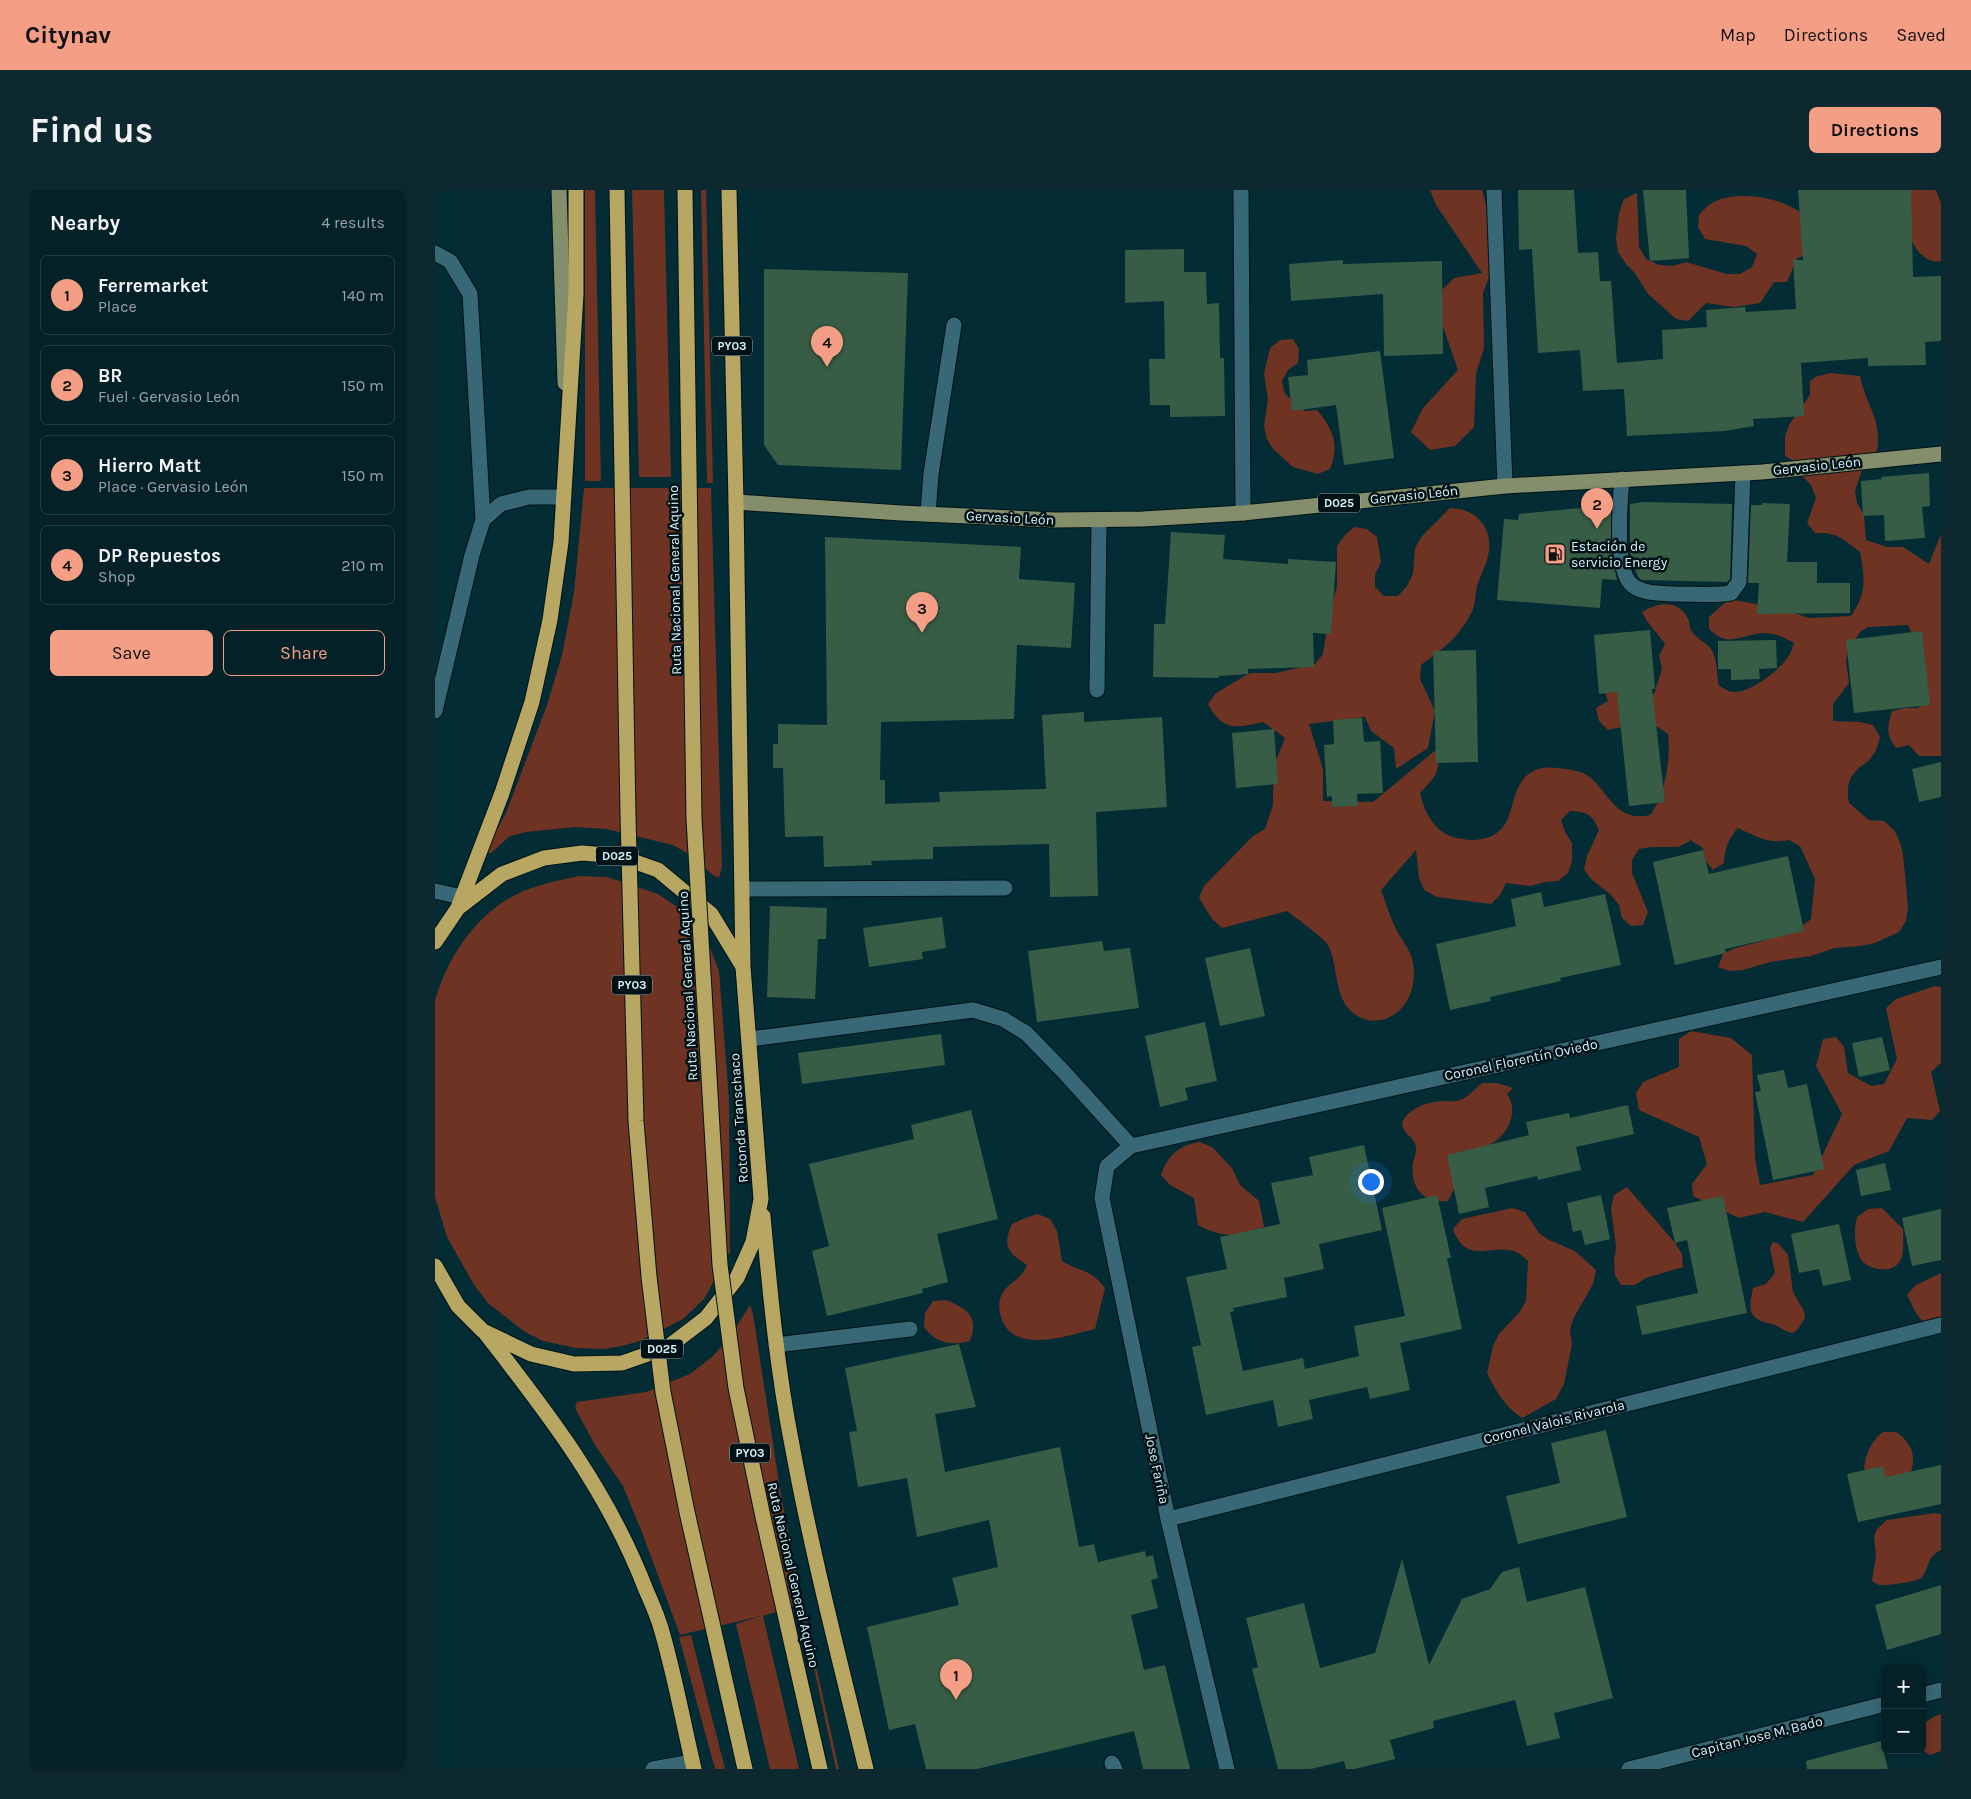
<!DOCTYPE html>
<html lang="en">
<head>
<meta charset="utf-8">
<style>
  :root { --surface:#032127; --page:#0d292f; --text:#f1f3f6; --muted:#97a3a7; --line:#243e44; --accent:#f49e86 }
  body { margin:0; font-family:Karla,sans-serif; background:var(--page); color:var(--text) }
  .controls { position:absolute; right:15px; bottom:15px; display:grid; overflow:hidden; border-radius:8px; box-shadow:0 2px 8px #0003 }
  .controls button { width:45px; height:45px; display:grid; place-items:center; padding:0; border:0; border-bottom:1px solid var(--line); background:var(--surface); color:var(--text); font:25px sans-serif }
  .you { position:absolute; left:935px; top:991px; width:18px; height:18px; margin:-12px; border:4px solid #fff; border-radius:50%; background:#1a73e8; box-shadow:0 0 0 8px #1a73e833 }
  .badge { display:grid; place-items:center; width:32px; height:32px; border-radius:50%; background:var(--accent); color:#111; font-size:16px; font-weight:700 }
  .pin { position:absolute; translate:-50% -41px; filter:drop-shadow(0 1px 2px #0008) }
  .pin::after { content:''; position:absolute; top:26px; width:18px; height:15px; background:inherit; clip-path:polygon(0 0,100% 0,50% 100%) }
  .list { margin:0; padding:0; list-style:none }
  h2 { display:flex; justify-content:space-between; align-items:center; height:65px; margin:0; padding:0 20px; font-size:21px }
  h2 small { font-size:16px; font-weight:400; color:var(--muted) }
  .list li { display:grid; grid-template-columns:32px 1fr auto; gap:15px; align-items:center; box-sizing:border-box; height:80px; margin:0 10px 10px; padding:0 10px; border:1px solid var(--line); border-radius:8px }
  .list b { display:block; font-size:19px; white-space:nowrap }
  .list p { margin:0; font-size:16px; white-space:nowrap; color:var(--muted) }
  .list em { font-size:16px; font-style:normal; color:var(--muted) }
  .actions { display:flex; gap:10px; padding:15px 20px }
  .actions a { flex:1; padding:11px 0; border:1px solid var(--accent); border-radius:8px; text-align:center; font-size:18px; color:var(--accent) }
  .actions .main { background:var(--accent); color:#111 }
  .map { position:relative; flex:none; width:1506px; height:1579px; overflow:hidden; border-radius:8px }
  header { display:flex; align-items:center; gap:30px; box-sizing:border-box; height:70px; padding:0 25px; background:var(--accent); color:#111 }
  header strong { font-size:24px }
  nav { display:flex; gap:28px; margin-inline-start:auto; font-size:18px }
  .intro { display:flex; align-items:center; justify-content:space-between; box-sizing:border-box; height:120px; padding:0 30px }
  h1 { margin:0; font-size:35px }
  .button { padding:12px 22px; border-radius:8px; background:var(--accent); color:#111; font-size:18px; font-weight:700 }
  main { display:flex; gap:30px; padding:0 30px }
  aside { flex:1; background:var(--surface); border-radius:8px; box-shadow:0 2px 8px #0003 }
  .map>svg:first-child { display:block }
  .green { fill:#6e3323 }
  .building { fill:#385d46 }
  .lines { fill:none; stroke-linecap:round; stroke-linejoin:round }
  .lane-casing { stroke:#001319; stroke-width:17 }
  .street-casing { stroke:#001319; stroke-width:17 }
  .primary-casing { stroke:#001319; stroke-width:17 }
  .highway-casing { stroke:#001319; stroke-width:17 }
  .lane { stroke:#386875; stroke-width:15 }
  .street { stroke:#386875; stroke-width:15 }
  .primary { stroke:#848e6a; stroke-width:15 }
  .highway { stroke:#b7a763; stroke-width:15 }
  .highway-bridge-casing { stroke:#001319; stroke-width:17; stroke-linecap:butt }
  .highway-bridge { stroke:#b7a763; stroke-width:15 }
  .labels { text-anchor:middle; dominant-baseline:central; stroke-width:5; stroke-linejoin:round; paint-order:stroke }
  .shield { fill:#011217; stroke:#97adb4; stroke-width:1 }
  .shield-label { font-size:12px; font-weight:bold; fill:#d7f0f7 }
  .street-label { font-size:14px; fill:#d7f0f7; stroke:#011217 }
  .poi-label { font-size:14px; fill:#d7f0f7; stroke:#011217; text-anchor:start }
</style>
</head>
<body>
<header>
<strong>Citynav</strong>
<nav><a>Map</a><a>Directions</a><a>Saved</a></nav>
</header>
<div class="intro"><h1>Find us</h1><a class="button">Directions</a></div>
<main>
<aside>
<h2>Nearby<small>4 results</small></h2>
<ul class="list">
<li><span class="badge">1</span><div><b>Ferremarket</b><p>Place</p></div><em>140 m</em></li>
<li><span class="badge">2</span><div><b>BR</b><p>Fuel · Gervasio León</p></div><em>150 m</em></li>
<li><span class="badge">3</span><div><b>Hierro Matt</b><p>Place · Gervasio León</p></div><em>150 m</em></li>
<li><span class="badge">4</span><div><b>DP Repuestos</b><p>Shop</p></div><em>210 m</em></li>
</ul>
<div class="actions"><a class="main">Save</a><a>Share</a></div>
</aside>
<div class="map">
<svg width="1506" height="1579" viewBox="0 0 1506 1579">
  <rect width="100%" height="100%" fill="#042c34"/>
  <path class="green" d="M150,0H160L166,291H150Z
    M197,0H229L236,287H204Z
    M266,0H271L278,293H272Z
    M995,0H1047L1054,26L1057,79L1048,103L1049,158L1041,183L1039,237L1020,256L995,260L976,242L988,218L1023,180L1006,131L1001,106L1019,88L1047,83L1001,15Z
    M1472,0H1501L1506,13V71C1487,75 1474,51 1472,35C1470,24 1472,11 1472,0Z
    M1202,3L1204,57L1211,69L1224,75L1238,76L1251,72L1292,84H1305L1317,77L1322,64L1311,56L1270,49L1263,37L1264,25C1270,18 1276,12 1286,9C1309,2 1346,8 1365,22C1372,28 1382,51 1386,60L1362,68L1352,92H1339L1325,113L1299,117L1271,113L1253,131L1241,129L1213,104L1199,82L1191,74L1183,62L1181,49L1184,23L1189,9Z
    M858,149L864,159L863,173L853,180L847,191L850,204L870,221L882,220C898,239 905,255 895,279L883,284L858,277L838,259L832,249L829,236L833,209L829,184L835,158L845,150Z
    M1395,183L1425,186C1431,217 1449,230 1441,265L1428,277L1420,301L1422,313L1429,325L1431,350L1452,357H1468L1494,374L1506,344V566H1484L1474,555L1461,558C1451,544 1452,538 1457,521L1470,518H1483L1492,508L1493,494L1471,453L1476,441L1473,435L1433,437L1426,441L1414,458L1411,471L1414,493L1398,514V531L1425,532L1438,535L1445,547C1443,555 1441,562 1435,569C1433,572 1429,574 1425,577C1413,587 1411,599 1414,613L1434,630L1449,631L1459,640L1465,652L1468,664L1473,717L1471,731L1464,742L1440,753L1426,756L1400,758L1376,766L1335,772L1308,780L1295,781L1283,777L1288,764L1300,758L1328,751L1340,744L1366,737L1376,729L1380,689L1365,656L1354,650C1333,654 1322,647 1303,638C1293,649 1290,658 1289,673L1278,680L1270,670L1268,658L1252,648L1255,651L1243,657H1216L1204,659L1197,670V683L1213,722L1208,735L1196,736L1187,728L1184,715L1176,705L1157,690L1149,680L1152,666L1164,640C1157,624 1152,622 1135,621L1126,630L1130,642L1137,653V671L1133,683L1123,691L1110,692L1096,696L1071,693L1065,705L1056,714L1002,707L989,700L984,688L981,660L946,700C951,713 955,727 961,739C966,749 977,762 978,773C982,796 973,821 950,829C937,833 925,830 915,820C899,804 903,774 893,755C889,748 861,728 852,721L787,738L777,729L764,708L769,696L818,646L830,639L838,615V601L840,573L850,548L828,532C801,538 788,542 773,514L781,503L815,483H841L880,474L888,464L894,423L902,397V356L910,345L919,337L932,339L942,347L946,372L940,384V397L949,406H963L972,396L978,384L980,358L987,346L1015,318C1038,318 1057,335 1054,360C1053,371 1047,382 1043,393C1040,401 1041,411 1038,419C1035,426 1029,436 1024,442C1014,455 999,465 986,475L985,489L1000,521L993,558L961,579L959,558L936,541L930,527L874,534L888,579V611L938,612L1002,559C1007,581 1000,587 985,603C989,621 999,641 1018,647C1039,653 1064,651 1073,628C1081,607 1081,584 1107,578C1116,576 1145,580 1152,585C1174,601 1180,633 1215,625C1230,606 1236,568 1233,544L1223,537C1205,540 1191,534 1173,540L1164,531L1161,518L1173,511L1169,499L1206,508L1219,504L1227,479L1224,466L1230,454C1222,442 1213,435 1207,422C1223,412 1244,409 1253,429C1255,432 1254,437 1256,440C1260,448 1271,452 1276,459C1283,470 1281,483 1284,496C1289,498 1294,502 1298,502C1316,503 1343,481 1353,467C1356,463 1357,458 1359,453C1347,446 1335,441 1321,444C1299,448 1292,456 1274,439V427L1294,409L1348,419L1374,428L1416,426C1432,402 1430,390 1425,362C1408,349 1402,342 1380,343L1372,333L1381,308L1376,295L1367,286L1359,271L1350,266V247L1354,235L1375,205V191L1380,187Z
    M149,298H276L287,677L284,688L278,685L255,665L238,655L171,639L141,637L91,642L75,646L56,663L52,662V658L71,623L112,515L127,465L139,403Z
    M145,686L172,687L223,704L245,719L272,750L284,781L294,910L295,1062L269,1109L248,1129L205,1151L187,1156L169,1159L141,1158L108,1151L90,1142L54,1114L39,1095L12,1047L0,1007V811C12,768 40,725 82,704C101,695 124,690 145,686Z
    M1500,796L1506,797V873L1496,882L1505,921L1497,930L1472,928L1454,961L1419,975L1368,1032L1330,1022L1304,1028L1258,1006L1257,994L1272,974L1264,947L1204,920L1201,903L1208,892L1244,877V849L1256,841L1296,848L1317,865L1320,969L1325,995L1378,985L1407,924L1381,876L1388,849L1401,847L1409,857L1413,883L1436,896L1449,894L1462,869L1451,818L1461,809Z
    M1047,893H1062L1078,898L1072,904C1085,922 1072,948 1052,956C1042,960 1031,958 1023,965L1022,993L1013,1011C988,1014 975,997 978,973C979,967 983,960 980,954C976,944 968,945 967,932C976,917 992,912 1009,911C1014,911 1019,912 1025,910C1033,907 1040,899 1047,893Z
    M765,952L777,957L797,978L805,995L824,1011L829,1037C801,1046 790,1049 763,1035L759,1008L735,995L726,985C733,965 744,955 765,952Z
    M1192,997L1240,1053L1247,1064L1248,1077L1211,1088L1200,1095H1186L1180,1085L1179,1071L1181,1057L1176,1018L1179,1005Z
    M1077,1018L1090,1022L1104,1043L1114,1050L1140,1061L1161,1080L1158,1094L1138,1129L1135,1140L1137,1154L1129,1194L1121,1209L1087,1228C1069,1216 1061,1201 1052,1183L1058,1156L1064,1144L1084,1123L1091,1111L1093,1071C1090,1069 1087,1065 1083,1063C1059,1051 1032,1078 1018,1039L1027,1029Z
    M1447,1018L1468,1039C1468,1047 1469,1058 1467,1066C1463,1086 1431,1082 1424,1066C1419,1054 1419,1039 1422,1027L1433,1019Z
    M603,1024L615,1029L622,1041L627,1071C645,1082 656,1079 670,1098L660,1139C633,1145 578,1166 566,1127C564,1120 563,1111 567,1104C571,1096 580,1092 586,1085C588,1083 590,1079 592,1075C573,1063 567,1056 577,1034L590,1028Z
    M1338,1052L1344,1054L1353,1065L1358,1102L1369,1121L1370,1128L1363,1139L1358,1143C1350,1142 1347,1138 1340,1135C1335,1133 1329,1133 1324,1130C1311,1124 1316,1110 1318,1098L1331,1094L1340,1083L1335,1058Z
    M1506,1083V1140C1483,1132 1482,1125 1472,1105L1481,1095Z
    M511,1110C533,1119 544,1127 535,1151C515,1156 501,1153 489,1137L490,1123L498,1111Z
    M315,1115L318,1124L345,1299L367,1413L404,1579H401L365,1414L328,1426L364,1579H335L301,1434L326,1426L245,1445L208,1345L188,1296L160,1255L140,1218L142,1212L211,1202L255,1184L278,1166L295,1147Z
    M1448,1242H1461C1482,1256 1482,1274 1470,1294L1430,1285C1427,1271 1436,1250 1448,1242Z
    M1500,1323L1506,1324V1360C1490,1368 1495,1379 1486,1388C1481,1392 1450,1396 1444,1395C1441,1394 1440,1393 1437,1391L1441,1366L1439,1346L1442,1339L1452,1330Z
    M256,1445L290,1579H280L244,1447Z
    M1506,1524V1561L1495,1565L1487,1560V1535L1498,1527Z"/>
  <path class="building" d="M1083,0H1139L1143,63L1163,62L1165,91H1176L1182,173L1228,169L1227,140L1272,137L1271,120L1310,117L1311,122L1361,119L1358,70H1368L1363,0H1476L1478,87L1506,86V151L1490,152L1491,175L1433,176V168L1366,173L1369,226L1318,229L1319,236L1290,241L1192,246L1189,199L1148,201L1145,160L1103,163L1097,59L1084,60Z
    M1208,0H1251L1254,68L1215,71Z
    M749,59V82H771L772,114L784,113L785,168H789L790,226L735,227V215H715L714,169H730L729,111L690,113V60Z
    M908,70V74L1007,71L1008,164L949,166L948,104L856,111L854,74Z
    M329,79L473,83L466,280L343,275L329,255Z
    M945,161L959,268L909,275L901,215L857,221L853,187L873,185L872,170Z
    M1494,283L1495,316L1487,317L1490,348L1450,351L1449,325L1428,326L1426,291L1447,289L1446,287Z
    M1208,312L1297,314L1295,389L1292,392L1207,390L1204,388L1197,373L1195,360V314Z
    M1327,313L1355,314L1352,372H1382V393H1415V423L1322,424L1324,393H1313L1316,315H1327Z
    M1176,315V362L1182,390L1167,389L1165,418L1062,410L1069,329L1083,330L1084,324Z
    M736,342L790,345L788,369L853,374V369L901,372L896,444L878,443L879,477L813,479V484L784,486V488L718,487L719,434H730Z
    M390,347L586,357L584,389L640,393L636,458L582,455L579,529L446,532L445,590H450V614L505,612L504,602L611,599L607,525L649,522V532L727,527L732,617L661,622L663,706L615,707L614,654L498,657V669L436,671L437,675L389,677L388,646L350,647L348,578H338V554H343V534L392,535Z
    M1215,440L1220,499H1217L1230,612L1194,616L1182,502L1164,504L1159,445Z
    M1487,441L1495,515L1419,523L1411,450Z
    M1341,450L1342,478L1324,479L1325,489L1296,490V479H1283V451Z
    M1041,460L1043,572L1001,573L998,461Z
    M927,528L929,552L945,551L948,603L922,604L923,616L897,617V606L892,607L889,555L899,554L898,530Z
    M839,539L843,594L801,598L797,543Z
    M1506,572V607L1484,612L1477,579Z
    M1268,660L1274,684L1353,666L1369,741L1290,759L1291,763L1240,775L1218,672Z
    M1106,702L1109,717L1170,704L1186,775L1125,788L1126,791L1055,807L1056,811L1015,820L1001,754L1081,736L1076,709Z
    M335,716L392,718L391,749H383L380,809L332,807Z
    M507,727L511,758L487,762L488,769L434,777L428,738Z
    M667,751L669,761L695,758L704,818L602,832L593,761Z
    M815,758L830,826L785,836L770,768Z
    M770,832L782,891L750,898L753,910L725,917L710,846Z
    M506,844L510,875L367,894L363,863Z
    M1447,847L1455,880L1424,887L1417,853Z
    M1349,880L1353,898L1372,894L1389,979L1338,990L1320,902L1326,901L1322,885Z
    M1193,915L1199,944L1141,957L1146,980L1103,990L1102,986L1050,998L1054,1017L1024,1024L1012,965L1094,945L1091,932L1134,923L1135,928Z
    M536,920L563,1029L502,1044L513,1092L487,1099L488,1103L392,1126L377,1061L394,1056L374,974L479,949L476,935Z
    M929,955L947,1040L884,1054L889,1079L849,1088L852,1107L798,1118L799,1121L795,1122L808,1181L868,1168L870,1179L924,1166L919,1136L970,1126L947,1018L1002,1005L1016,1068H1012L1027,1139L965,1153L975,1200L935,1209L932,1197L874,1210L878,1229L843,1237L838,1210L771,1225L757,1157L766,1155L751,1087L792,1079L785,1047L845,1034L836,993L878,985L874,967Z
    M1450,973L1456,1000L1426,1006L1421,980Z
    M1166,1005L1175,1049L1150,1055L1146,1040L1138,1042L1132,1013Z
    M1288,1006L1312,1123L1207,1145L1201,1116L1263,1103L1252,1050L1240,1053L1232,1018Z
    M1506,1019V1070L1477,1076L1467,1028Z
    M1404,1034L1416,1090L1388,1096L1384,1079L1364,1083L1356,1044Z
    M524,1154L541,1217L500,1224L510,1282L625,1257L644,1357L659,1354L663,1372L710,1361L711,1367L718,1365L723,1388L716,1390L723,1418L696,1425L709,1480L730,1475L755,1579H708L699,1541L542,1579H491L480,1534L454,1540L432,1437L524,1415L517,1388L563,1377L554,1330L482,1347L472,1288L423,1297L414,1242L422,1241L410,1178Z
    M1171,1240L1192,1327L1083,1354L1071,1306L1125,1293L1116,1253Z
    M1506,1275V1314L1423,1332L1412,1284L1448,1276L1450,1287Z
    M967,1369L994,1475L1027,1409L1055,1399L1067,1382L1084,1377L1092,1412L1150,1397L1178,1508L1119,1523L1125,1548L1092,1556L1080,1510L998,1531L999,1538L955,1550L960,1569L920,1579H911L909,1571L876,1579H843L817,1479L823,1477L811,1428L869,1413L885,1478L940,1463Z
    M1506,1395V1444L1452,1460L1440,1415Z
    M1446,1551L1453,1579H1372L1371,1571Z"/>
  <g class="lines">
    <g class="lane-casing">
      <path id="lane" d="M806,0L808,323
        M0,63L15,71L35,104L48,330
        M1187,289C1185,311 1179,381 1197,395C1210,405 1227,403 1242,404C1260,404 1278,406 1296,403L1304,392L1308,283
        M493,324L496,284L519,135
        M662,500L664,330
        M0,521L37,365L48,330L66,314L94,307H129
        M307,699L570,698
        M0,701L27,707
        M315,849L538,820L568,829L591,843L627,880L696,956
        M341,1155L475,1139
        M677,1573L680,1579"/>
    </g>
    <g class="street-casing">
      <path id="street" d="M1059,0L1070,296
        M733,1329L1506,1135
        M1487,1505L1506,1500
        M218,1579L257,1572
        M792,1579L733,1329L667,1008L672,976L696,956L1506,777
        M1194,1579L1450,1514"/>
    </g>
    <g class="primary-casing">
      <path id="primary" d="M124,0L130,193
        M301,312L466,323L620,330L708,329L808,323L1070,296L1327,282L1506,264"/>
    </g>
    <g class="highway-casing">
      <path id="highway" d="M23,718L67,603L97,512L115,430L126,352L141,104V0
        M0,752L23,718L67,684L109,668L147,663L183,666L223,680L276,724L307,775
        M328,1026C335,1102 342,1179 357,1255C377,1364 405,1471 431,1579
        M0,1076L23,1116L48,1141L96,1164L139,1174L187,1173L233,1157L271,1128L302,1088L318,1052L326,1009L308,777L301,312L294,0
        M51,1144C115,1226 173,1301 211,1400C216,1411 221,1423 225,1435C239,1481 248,1532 259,1579"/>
    </g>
    <use href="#lane" class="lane"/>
    <use href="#street" class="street"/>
    <use href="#primary" class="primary"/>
    <use href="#highway" class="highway"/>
    <g class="highway-bridge-casing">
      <path id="highway-bridge" d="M182,0L193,625L201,931L214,1087L228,1202L252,1322L310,1579
        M250,0L259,629L285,1075L301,1198L328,1327L385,1579"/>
    </g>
    <use href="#highway-bridge" class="highway-bridge"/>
  </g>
  <defs>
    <g id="fuel-square" transform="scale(1.125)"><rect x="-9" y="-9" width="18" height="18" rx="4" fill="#f49e86" stroke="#011217"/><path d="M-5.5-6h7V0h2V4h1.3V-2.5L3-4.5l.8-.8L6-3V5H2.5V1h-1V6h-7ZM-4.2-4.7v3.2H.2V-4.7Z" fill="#111"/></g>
  </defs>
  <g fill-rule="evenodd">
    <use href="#fuel-square" x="1120" y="364"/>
  </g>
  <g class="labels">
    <g class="shield">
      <rect x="277" y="146.5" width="40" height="19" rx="4"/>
      <rect x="883" y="303.5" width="42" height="19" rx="4"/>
      <rect x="161" y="656.5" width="42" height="19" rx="4"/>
      <rect x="177" y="785.5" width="40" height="19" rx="4"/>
      <rect x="206" y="1149.5" width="42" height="19" rx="4"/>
      <rect x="295" y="1253.5" width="40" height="19" rx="4"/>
    </g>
    <g class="shield-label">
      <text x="297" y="156">PY03</text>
      <text x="904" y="313">D025</text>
      <text x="182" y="666">D025</text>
      <text x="197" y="795">PY03</text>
      <text x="227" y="1159">D025</text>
      <text x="315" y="1263">PY03</text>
    </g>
    <g class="street-label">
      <text transform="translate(1382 276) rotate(-6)">Gervasio León</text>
      <text transform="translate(979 305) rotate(-6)">Gervasio León</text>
      <text transform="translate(575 328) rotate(3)">Gervasio León</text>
      <text transform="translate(240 390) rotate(-91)">Ruta Nacional General Aquino</text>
      <text transform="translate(253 796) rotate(-93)">Ruta Nacional General Aquino</text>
      <text transform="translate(1086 870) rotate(-12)">Coronel Florentín Oviedo</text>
      <text transform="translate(304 928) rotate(-94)">Rotonda Transchaco</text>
      <text transform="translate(1119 1232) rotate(-14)">Coronel Valois Rivarola</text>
      <text transform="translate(722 1279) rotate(78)">Jose Fariña</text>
      <text transform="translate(358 1385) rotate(77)">Ruta Nacional General Aquino</text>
      <text transform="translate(1322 1547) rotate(-14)">Capitan Jose M. Bado</text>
    </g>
    <g class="poi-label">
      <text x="1136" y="356">Estación de<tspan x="1136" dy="16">servicio Energy</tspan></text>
    </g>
  </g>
</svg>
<div class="controls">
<button>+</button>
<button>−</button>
</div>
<div class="you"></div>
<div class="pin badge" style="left:521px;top:1510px">1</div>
<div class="pin badge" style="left:1162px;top:339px">2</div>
<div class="pin badge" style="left:487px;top:443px">3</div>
<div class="pin badge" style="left:392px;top:177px">4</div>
</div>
</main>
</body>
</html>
